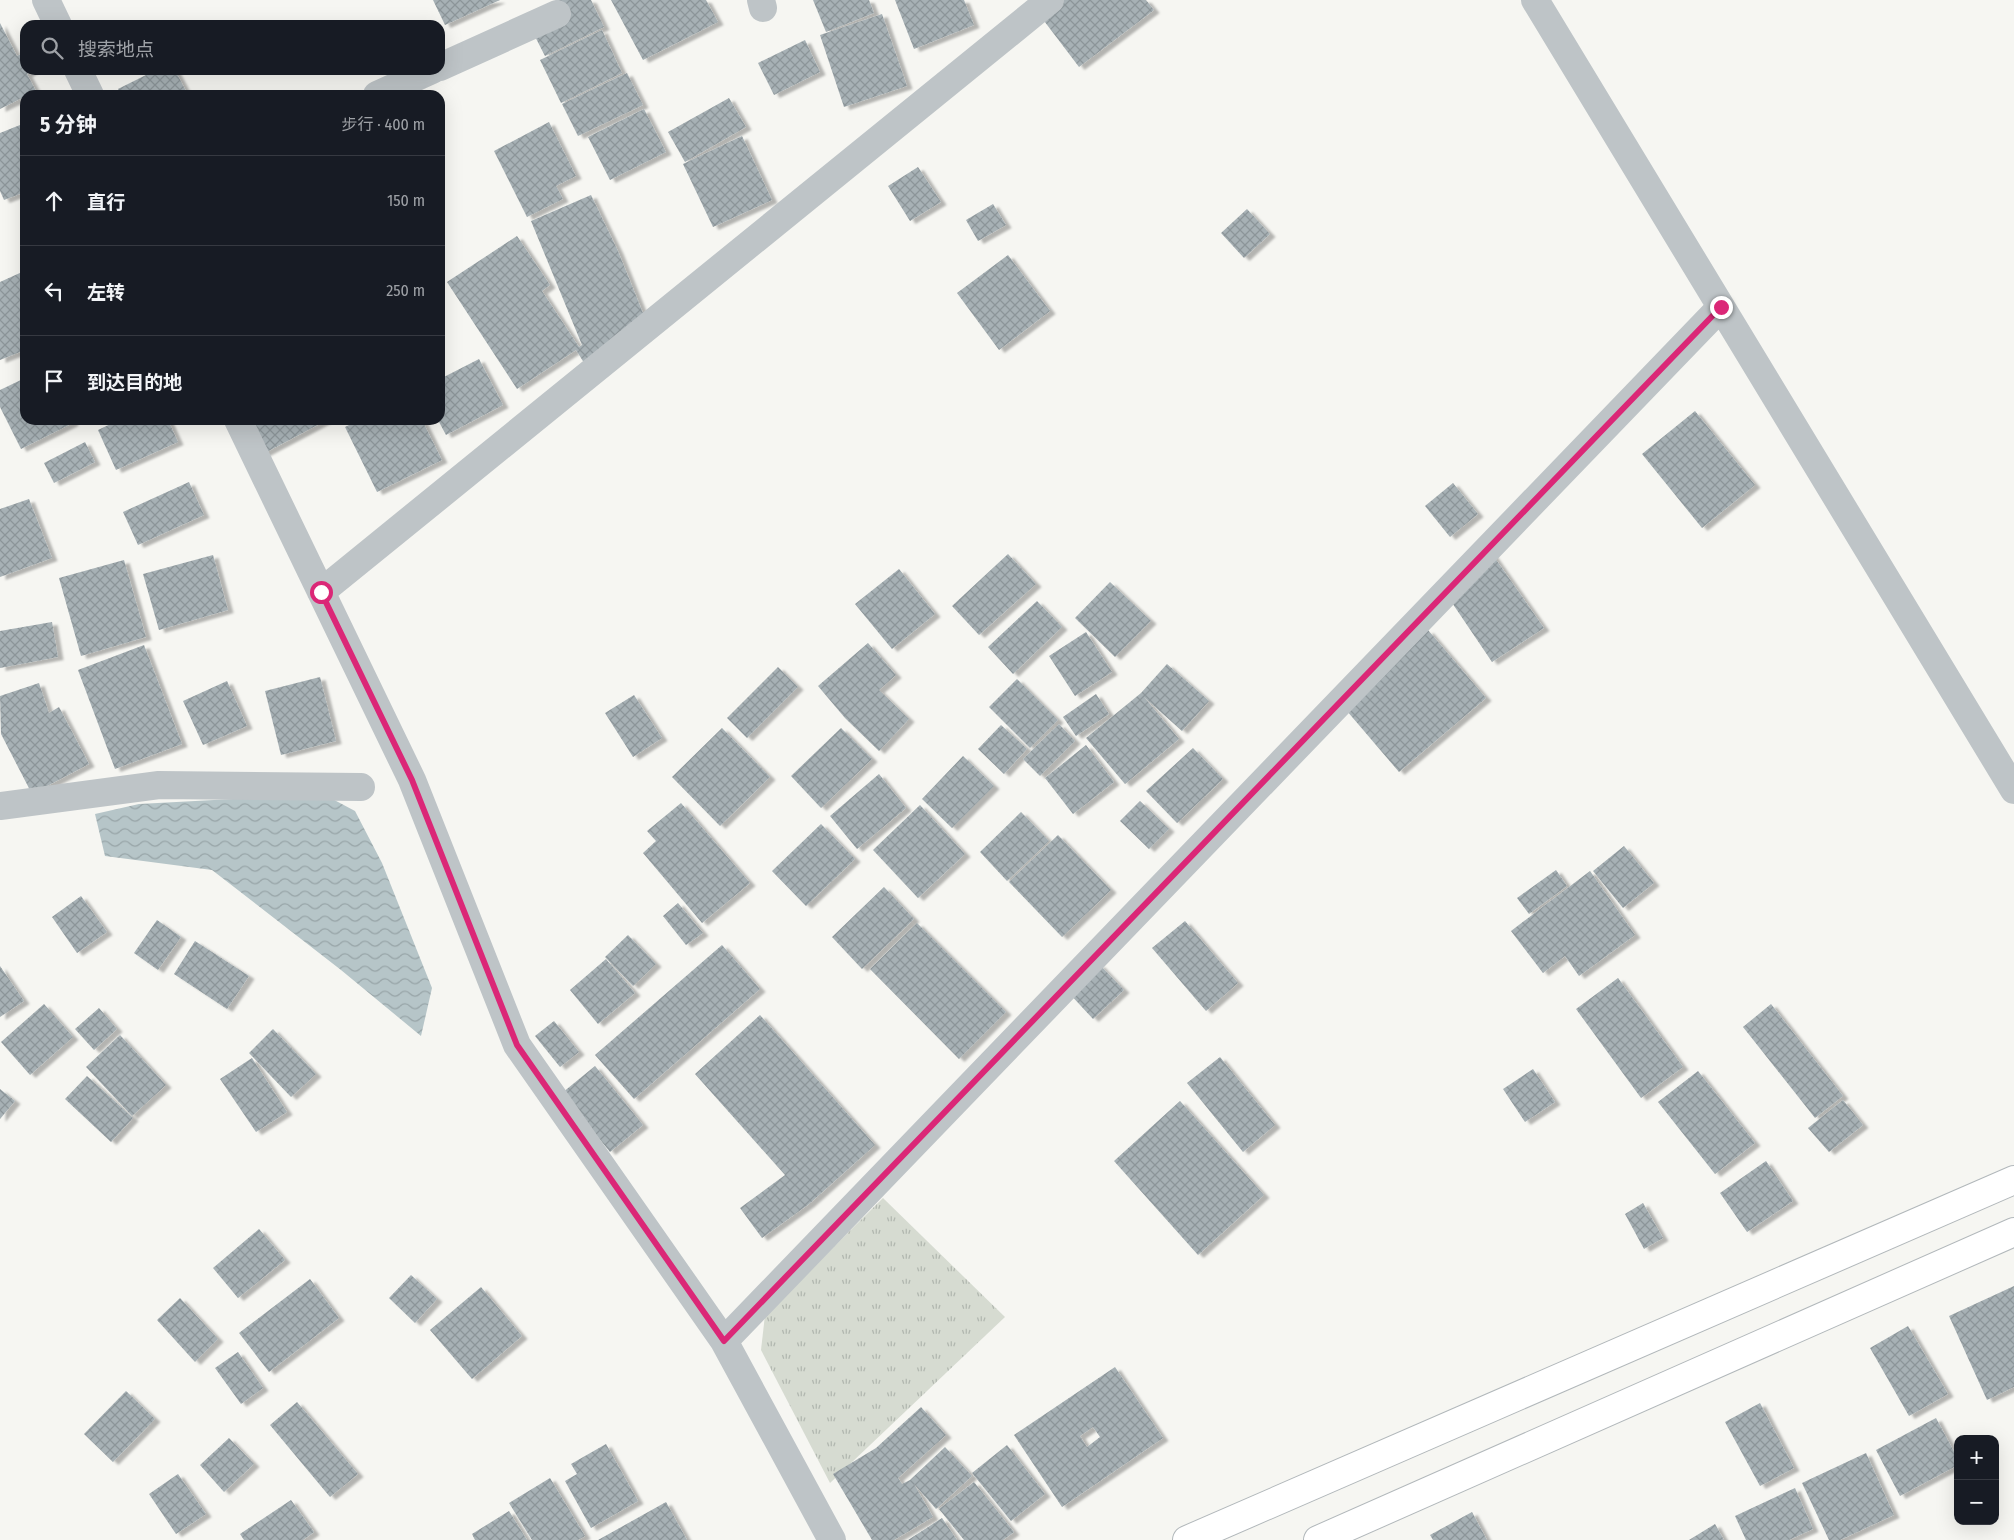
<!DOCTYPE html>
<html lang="zh">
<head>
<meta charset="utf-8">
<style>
  :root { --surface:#171b24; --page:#20242c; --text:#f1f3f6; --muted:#9ea1a6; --line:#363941 }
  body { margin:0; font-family:"Fira Sans Condensed","Noto Sans SC",sans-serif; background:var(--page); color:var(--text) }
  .controls { position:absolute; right:15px; bottom:15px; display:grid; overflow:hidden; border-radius:10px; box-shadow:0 5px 20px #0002 }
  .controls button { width:45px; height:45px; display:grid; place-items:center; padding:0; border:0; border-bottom:1px solid var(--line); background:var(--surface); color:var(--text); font:25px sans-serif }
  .stop { position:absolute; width:15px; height:15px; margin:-11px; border:4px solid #db2777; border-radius:50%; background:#fff }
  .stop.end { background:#db2777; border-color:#fff; box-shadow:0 1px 5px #0008 }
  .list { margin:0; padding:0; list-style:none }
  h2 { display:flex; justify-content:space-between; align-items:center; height:65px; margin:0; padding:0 20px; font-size:21px }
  h2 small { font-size:16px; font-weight:400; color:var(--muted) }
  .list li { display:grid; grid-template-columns:32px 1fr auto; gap:15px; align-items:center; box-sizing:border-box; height:90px; padding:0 20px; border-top:1px solid var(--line) }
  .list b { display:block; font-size:19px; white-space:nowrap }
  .list em { font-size:16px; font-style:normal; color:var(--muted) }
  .icon { flex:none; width:28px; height:28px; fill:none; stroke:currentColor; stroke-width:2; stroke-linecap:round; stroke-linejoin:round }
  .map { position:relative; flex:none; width:2014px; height:1540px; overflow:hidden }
  .search { position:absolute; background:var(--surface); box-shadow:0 5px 20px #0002; left:20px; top:20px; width:425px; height:55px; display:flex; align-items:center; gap:12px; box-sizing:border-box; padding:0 18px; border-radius:15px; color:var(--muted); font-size:19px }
  .panel { position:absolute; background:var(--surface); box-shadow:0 5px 20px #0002; left:20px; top:90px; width:425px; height:335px; border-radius:15px }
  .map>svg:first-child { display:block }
  .park { fill:url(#park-tufts) }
  .water { fill:url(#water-waves) }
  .building { fill:url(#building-cross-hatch); fill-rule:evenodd; filter:url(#shadow) }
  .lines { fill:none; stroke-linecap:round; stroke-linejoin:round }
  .major-casing { stroke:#b2b8bb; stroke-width:30 }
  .minor { stroke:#bec4c7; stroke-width:28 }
  .major { stroke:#fff; stroke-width:28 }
  .route { stroke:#db2777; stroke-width:6 }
</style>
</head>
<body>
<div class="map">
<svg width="2014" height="1540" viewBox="0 0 2014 1540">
  <defs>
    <pattern id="park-tufts" width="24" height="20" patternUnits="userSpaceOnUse" patternTransform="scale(1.25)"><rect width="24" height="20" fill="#d6dbd1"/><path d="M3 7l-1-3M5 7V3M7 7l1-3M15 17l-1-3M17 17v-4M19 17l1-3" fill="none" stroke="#b1b7af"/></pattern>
    <pattern id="water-waves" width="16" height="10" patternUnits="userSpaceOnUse" patternTransform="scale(1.25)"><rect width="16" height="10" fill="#b6c5c8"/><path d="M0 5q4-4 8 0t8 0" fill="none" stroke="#98a5a8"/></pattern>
    <pattern id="building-cross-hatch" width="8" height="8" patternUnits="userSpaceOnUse" patternTransform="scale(1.25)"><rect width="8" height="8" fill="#a7b1b5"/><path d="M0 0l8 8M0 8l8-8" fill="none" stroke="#8c9599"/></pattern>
    <filter id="shadow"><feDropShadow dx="5.5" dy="3" stdDeviation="1" flood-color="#0004"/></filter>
  </defs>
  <rect width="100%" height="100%" fill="#f6f6f2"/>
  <path class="park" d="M883,1198L1005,1317L830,1483L761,1350L765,1315Z"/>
  <path class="water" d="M323,794L355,811L382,863L432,988L421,1036L341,970L212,870L105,856L95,814L139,804Z"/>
  <path class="building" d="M433,0H500L445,25Z
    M559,0H591L604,27L545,56L525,17Z
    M611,0H706L718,22L643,60Z
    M813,0H869L874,13L826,32Z
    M895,0H964L974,25L914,49Z
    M1039,0H1146L1154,10L1079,67L1032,5Z
    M882,14L907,86L844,107L820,35Z
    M0,23L17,56L25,52V70H34L27,74L36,91L0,109Z
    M602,30L622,73L561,103L540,60Z
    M805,40L820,72L774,95L758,63Z
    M156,70H175L188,95H121L118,89Z
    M627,73L643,105L578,136L562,104Z
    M729,98L746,127L685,162L668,132Z
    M644,109L666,152L610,180L588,137Z
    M549,122L576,176L556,186L563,199L527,217L494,151Z
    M25,123V192L4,200L0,191V133Z
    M742,136L772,200L713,227L683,164Z
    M918,167L941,202L910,221L888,186Z
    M591,195L618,251L645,318L586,366L576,350L517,389L447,282L517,236L550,285L542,291L579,347L582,345L531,221Z
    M993,204L1006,225L978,241L966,220Z
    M1247,209L1270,234L1244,258L1221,233Z
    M1008,255L1050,311L999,350L957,293Z
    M22,272L25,279V350L0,360V282Z
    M479,359L503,405L446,435L438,420H440V379Z
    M25,378V420H72L73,423L21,449L0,407V390Z
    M1695,411L1755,485L1702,528L1642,454Z
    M119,420H168L178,442L116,470L98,430Z
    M242,420H327L261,455Z
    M359,420H422L442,460L377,492L345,427Z
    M85,442L95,462L54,483L44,463Z
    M189,482L204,515L138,545L123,512Z
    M1453,483L1478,514L1450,537L1425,506Z
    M29,499L52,558L0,577V509Z
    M1490,551L1544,628L1492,662L1442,588Z
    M1008,554L1036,584L979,635L952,606Z
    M213,555L228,610L159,630L143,574Z
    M124,560L146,637L81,656L59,578Z
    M899,569L935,614L892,649L855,604Z
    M1110,582L1151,621L1115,657L1075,618Z
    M1037,601L1062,627L1013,674L988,647Z
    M52,622L58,657L0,668V631Z
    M1428,630L1486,698L1399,772L1341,704Z
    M1086,632L1112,672L1075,696L1049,656Z
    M868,643L896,675L879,690L909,719L879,751L845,718L818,686Z
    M144,645L182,744L115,769L78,670Z
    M1167,664L1209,701L1182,731L1144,697L1179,739L1125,784L1086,738L1141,693Z
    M778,667L798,687L747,738L727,718Z
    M320,677L336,741L281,755L265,691Z
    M1017,679L1058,720L1030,748L989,707Z
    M227,681L247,726L203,745L183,701Z
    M39,683L49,713L59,707L89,764L32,794L1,734L0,696Z
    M1096,694L1109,714L1076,736L1063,717Z
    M634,695L662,738L633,757L605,713Z
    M1059,724L1075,741L1040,776L1023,759Z
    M1001,725L1027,749L1004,774L978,749Z
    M722,728L770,777L720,826L672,777Z
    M841,728L872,759L821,808L791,776Z
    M1086,745L1114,782L1073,814L1045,778Z
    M1193,748L1223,779L1177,823L1146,791Z
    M963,756L994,786L952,828L922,799Z
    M879,774L906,808L857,849L830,816Z
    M1140,801L1169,829L1149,849L1120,821Z
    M681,803L750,883L702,923L643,853L656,841L647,831Z
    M920,805L965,854L918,898L873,850Z
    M1021,812L1049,841L1007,881L980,852Z
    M821,824L855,859L806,906L772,871Z
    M1058,835L1111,890L1062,937L1009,882Z
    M1624,846L1654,883L1623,908L1593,871Z
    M1556,870L1567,886L1529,914L1517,898Z
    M1590,871L1635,935L1579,976L1565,956L1543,973L1511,931Z
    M884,887L914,919L862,969L832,937Z
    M81,896L107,932L77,953L52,917Z
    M678,903L703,933L686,945L663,916Z
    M157,920L181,937L158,970L134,953Z
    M1185,921L1238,983L1206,1011L1152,948Z
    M917,923L1006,1012L959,1059L870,969Z
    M628,935L656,964L633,986L605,957Z
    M195,941L249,976L227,1009L174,974Z
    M722,945L760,989L634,1099L595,1055Z
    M606,959L635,993L598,1024L570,990Z
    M1099,964L1124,990L1093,1019L1068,992Z
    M0,966L24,1001L0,1017Z
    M1618,978L1683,1067L1641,1098L1576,1009Z
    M44,1004L73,1037L30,1075L1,1042Z
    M1771,1004L1843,1096L1815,1118L1743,1027Z
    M99,1008L117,1029L94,1050L75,1029Z
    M760,1015L875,1145L809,1204L762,1238L740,1208L785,1175L695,1074Z
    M554,1021L579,1052L560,1067L535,1036Z
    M273,1029L316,1074L291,1097L249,1053Z
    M120,1035L166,1085L132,1116L86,1067Z
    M1220,1057L1275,1125L1243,1152L1187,1083Z
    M252,1058L287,1112L256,1132L220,1079Z
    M595,1066L643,1125L610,1152L562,1093Z
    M1533,1069L1555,1102L1525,1122L1503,1089Z
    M1698,1071L1755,1143L1715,1174L1658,1102Z
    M87,1076L133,1118L111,1142L65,1099Z
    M0,1089L15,1101L0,1119Z
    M1843,1100L1863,1125L1829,1152L1808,1128Z
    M1180,1101L1264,1195L1198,1255L1114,1161Z
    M1766,1161L1793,1201L1747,1232L1720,1193Z
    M1643,1203L1663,1238L1644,1249L1625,1214Z
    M259,1229L285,1260L238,1298L213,1268Z
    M411,1275L437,1299L415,1323L389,1298Z
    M310,1279L339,1318L269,1372L239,1333Z
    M2014,1286V1387L1987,1400L1949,1316Z
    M481,1287L522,1336L472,1379L430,1330Z
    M180,1298L218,1339L195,1362L157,1320Z
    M1908,1326L1948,1394L1909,1416L1870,1348Z
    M238,1352L263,1388L241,1404L215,1368Z
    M1115,1367L1163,1438L1062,1507L1014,1435ZM1093,1427L1100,1437L1087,1447L1080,1436Z
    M126,1391L155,1419L113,1462L84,1434Z
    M297,1402L358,1474L330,1497L270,1425Z
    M1760,1403L1794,1468L1760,1486L1725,1422Z
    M921,1407L946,1435L898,1478L902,1484L910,1480L945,1447L972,1476L936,1509L914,1484L933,1517L894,1540H872L833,1474L876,1448Z
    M1936,1418L1958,1459V1465L1900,1496L1876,1450Z
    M229,1438L254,1464L224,1492L200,1465Z
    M606,1444L638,1501L591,1528L565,1481L577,1474L571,1464Z
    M1007,1445L1045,1494L1011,1521L972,1473Z
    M1866,1453L1894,1515L1840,1540H1829L1802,1483Z
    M178,1474L206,1514L176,1534L149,1494Z
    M550,1478L585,1536L578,1540H532L509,1503Z
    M974,1482L1014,1532L1003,1540H964L939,1509Z
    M1795,1488L1813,1529L1789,1540H1746L1735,1516Z
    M291,1500L314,1532L303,1540H244L240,1534Z
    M666,1502L687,1540H598Z
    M509,1511L527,1540H475L472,1534Z
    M1472,1512L1487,1540H1433L1430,1535Z
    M942,1518L957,1540H908Z
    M1715,1524L1724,1540H1689Z"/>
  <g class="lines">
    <g class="major-casing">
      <path id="major" d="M1187,1540L2014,1180
        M1318,1540L2014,1232"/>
    </g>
    <path class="minor" d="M46,0L58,25
      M761,0L763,8
      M1535,0L2014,790
      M440,67L557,14
      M78,70L90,95
      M377,95L432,70
      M238,420L412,780L517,1045L724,1341L832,1540
      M321,592L1050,0
      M0,806L159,785L361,787
      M724,1341L1721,307"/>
    <use href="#major" class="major"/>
  </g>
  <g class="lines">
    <path class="route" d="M321,592L412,780L517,1045L724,1341L1721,307"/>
  </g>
</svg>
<div class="controls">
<button>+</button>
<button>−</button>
</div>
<div class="stop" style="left:321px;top:592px"></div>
<div class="stop end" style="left:1721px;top:307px"></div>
<div class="search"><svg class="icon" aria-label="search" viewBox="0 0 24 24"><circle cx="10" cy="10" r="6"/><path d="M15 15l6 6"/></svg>搜索地点</div>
<section class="panel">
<h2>5 分钟<small>步行 · 400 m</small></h2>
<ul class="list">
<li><svg class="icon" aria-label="ahead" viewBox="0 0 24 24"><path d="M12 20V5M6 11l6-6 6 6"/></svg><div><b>直行</b></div><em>150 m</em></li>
<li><svg class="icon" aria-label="left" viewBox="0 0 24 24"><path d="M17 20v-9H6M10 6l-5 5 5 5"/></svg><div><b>左转</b></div><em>250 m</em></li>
<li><svg class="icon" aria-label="arrive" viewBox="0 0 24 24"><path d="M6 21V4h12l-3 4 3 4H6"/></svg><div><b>到达目的地</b></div></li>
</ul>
</section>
</div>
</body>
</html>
